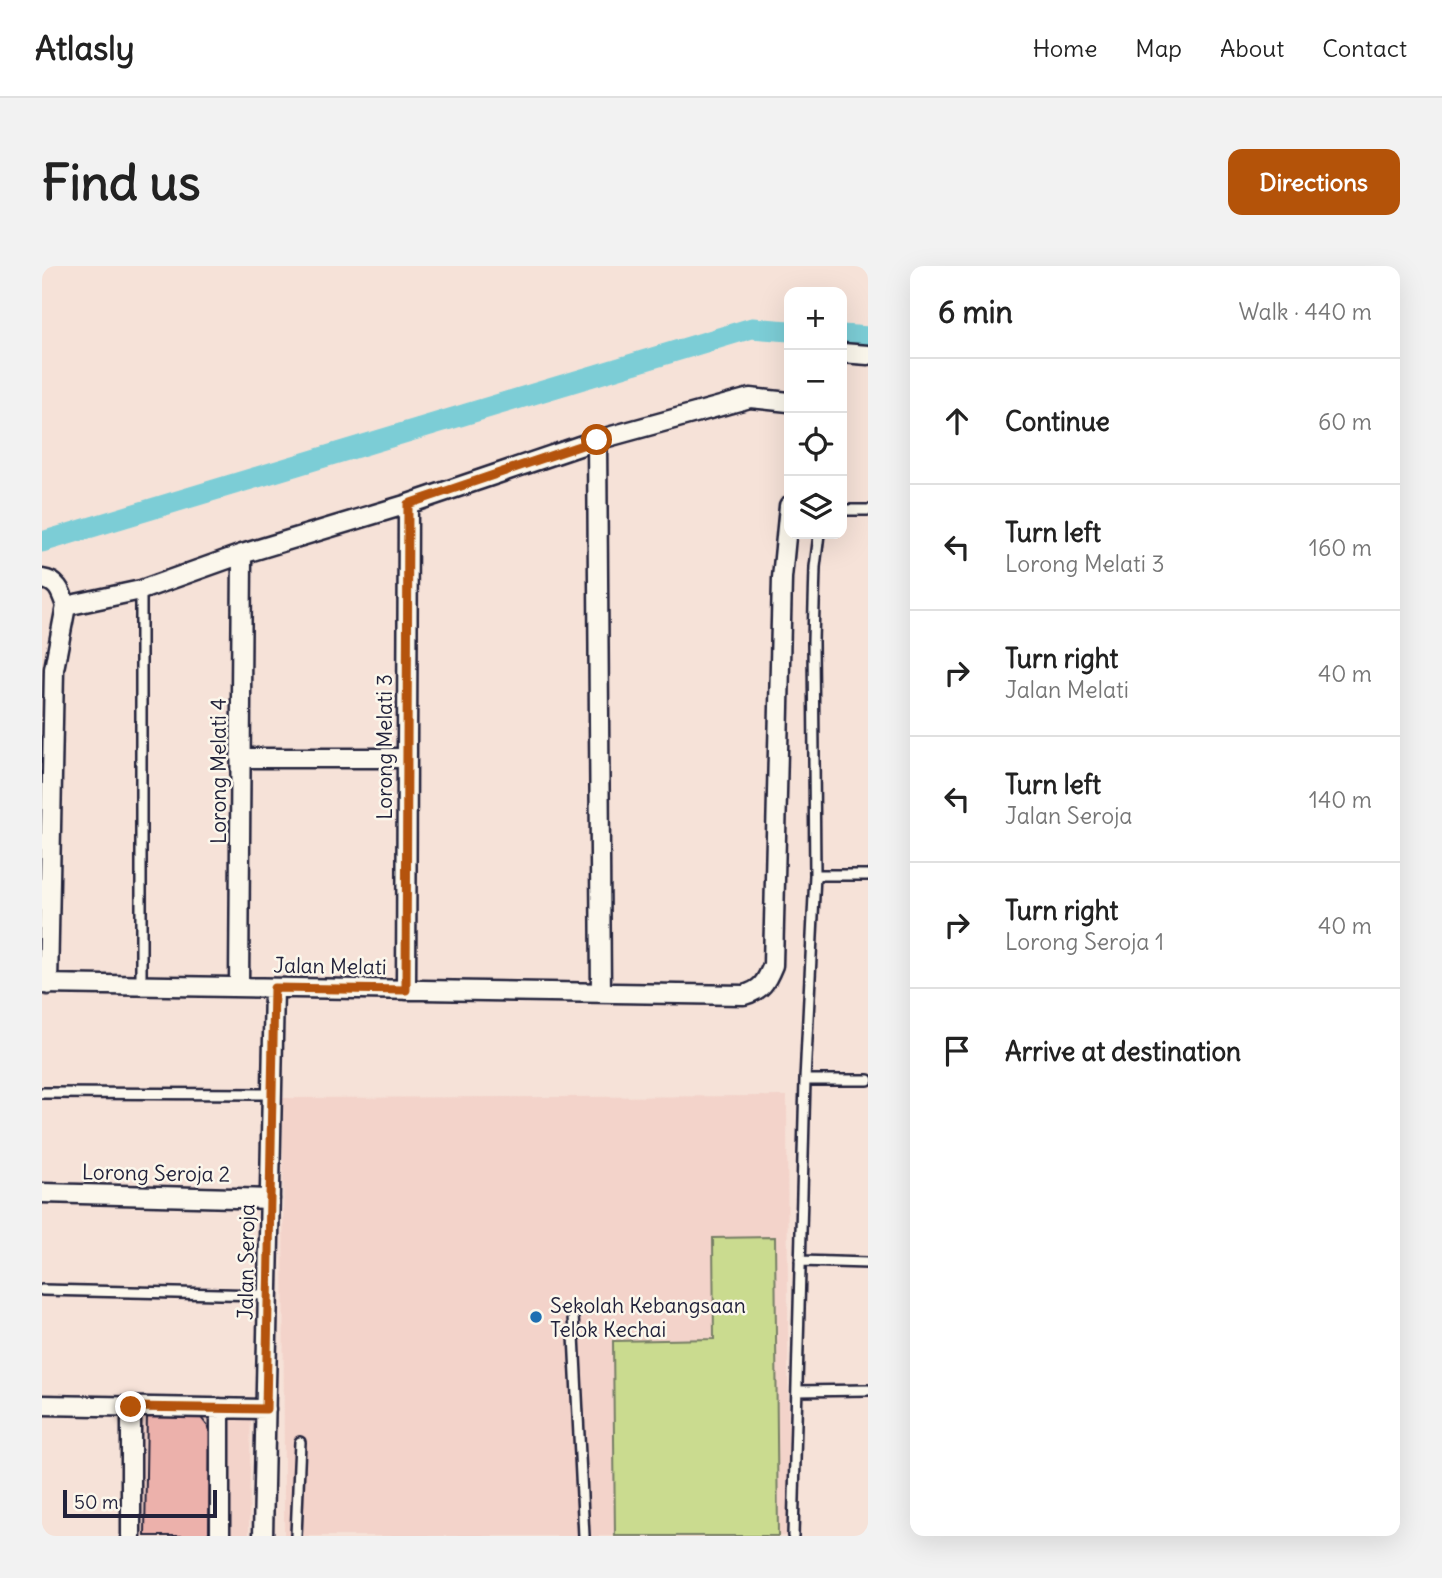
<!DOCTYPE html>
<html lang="en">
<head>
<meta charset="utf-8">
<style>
  :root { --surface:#fff; --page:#f2f2f2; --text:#222; --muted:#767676; --line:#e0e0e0; --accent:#b45309 }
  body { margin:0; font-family:Delius,sans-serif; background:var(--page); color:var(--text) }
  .controls { position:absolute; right:21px; top:21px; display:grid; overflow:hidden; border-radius:14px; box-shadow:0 7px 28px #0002 }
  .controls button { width:63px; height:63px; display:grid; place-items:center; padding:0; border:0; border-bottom:2px solid var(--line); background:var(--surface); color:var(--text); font:35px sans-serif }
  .scale { position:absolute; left:21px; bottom:18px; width:154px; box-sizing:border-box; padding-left:7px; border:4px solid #22223b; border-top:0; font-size:19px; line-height:24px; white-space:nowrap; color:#22223b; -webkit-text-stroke:5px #fbf7ec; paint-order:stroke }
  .stop { position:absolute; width:21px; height:21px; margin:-16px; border:5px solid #b45309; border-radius:50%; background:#fff }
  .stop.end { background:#b45309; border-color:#fff; box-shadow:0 2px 7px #0008 }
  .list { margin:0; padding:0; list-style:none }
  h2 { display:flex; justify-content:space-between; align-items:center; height:91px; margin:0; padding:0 28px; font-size:30px }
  h2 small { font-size:23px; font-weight:400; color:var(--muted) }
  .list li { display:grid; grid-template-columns:46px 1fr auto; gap:21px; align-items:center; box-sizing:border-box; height:126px; padding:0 28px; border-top:2px solid var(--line) }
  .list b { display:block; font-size:26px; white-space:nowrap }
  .list p { margin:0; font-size:23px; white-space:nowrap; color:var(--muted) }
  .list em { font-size:23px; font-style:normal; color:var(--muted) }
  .icon { flex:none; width:38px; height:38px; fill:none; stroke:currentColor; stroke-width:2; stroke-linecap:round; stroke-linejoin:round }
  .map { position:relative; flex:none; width:826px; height:1270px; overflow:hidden; border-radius:14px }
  header { display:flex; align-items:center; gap:42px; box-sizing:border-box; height:98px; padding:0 35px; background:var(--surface); border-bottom:2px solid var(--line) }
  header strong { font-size:33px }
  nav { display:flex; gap:38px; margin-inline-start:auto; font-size:24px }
  .intro { display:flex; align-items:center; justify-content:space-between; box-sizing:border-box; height:168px; padding:0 42px }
  h1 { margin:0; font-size:49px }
  .button { padding:18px 32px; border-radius:14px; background:var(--accent); color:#fff; font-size:24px; font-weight:700 }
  main { display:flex; gap:42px; padding:0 42px }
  aside { flex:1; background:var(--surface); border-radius:14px; box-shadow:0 7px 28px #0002 }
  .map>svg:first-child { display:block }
  .built { fill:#f3d3ca }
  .green { fill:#cadb8f; stroke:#767e65; stroke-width:2 }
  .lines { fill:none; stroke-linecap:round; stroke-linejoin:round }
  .canal { stroke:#7ccdd6; stroke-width:21 }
  .building { fill:#ecb1ab; stroke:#22223b; stroke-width:2 }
  .lane-casing { stroke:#22223b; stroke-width:14 }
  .street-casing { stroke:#22223b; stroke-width:23 }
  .lane { stroke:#fbf7ec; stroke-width:9 }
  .street { stroke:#fbf7ec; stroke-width:18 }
  .route { stroke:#b45309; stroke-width:9 }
  .poi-dot { fill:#1f6fb2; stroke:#fbf7ec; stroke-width:2.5 }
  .labels { text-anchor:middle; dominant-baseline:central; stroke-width:5; stroke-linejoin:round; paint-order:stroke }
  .street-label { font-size:21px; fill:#22223b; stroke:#fbf7ec }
  .poi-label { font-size:21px; fill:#22223b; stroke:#fbf7ec; text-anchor:start }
</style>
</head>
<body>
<header>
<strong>Atlasly</strong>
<nav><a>Home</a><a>Map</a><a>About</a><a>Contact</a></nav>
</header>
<div class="intro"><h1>Find us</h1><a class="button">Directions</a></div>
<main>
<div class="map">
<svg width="826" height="1270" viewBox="0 0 826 1270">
  <rect width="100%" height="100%" fill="#f6e2d8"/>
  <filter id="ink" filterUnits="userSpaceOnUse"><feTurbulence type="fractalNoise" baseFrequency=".0143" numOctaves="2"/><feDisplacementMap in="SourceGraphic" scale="14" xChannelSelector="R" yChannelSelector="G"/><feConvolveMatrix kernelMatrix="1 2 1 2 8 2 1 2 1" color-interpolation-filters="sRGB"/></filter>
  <g filter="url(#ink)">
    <path class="built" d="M745,830L747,1270H242L241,832Z
      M89,1135L209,1137L207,1270H87Z"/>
    <path class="green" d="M733,971L736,1270H573L571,1075L672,1073L671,972Z"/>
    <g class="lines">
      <path class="canal" d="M800,69L826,71
        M0,276L710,62L747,65"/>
    </g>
    <path class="building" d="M105,1147L156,1148L168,1163L167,1266L164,1270H103Z"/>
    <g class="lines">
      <g class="lane-casing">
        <path id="lane" d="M800,244H826
          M773,609H826
          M99,720V324
          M763,814H826
          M0,827L230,828
          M758,995L826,997
          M0,1024L226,1029
          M531,1049L542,1270
          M755,1125L826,1124
          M254,1270L258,1176
          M751,1270L763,814L773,609L771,375L773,301L777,268"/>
      </g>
      <g class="street-casing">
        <path id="street" d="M800,87L826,89
          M555,174L559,727
          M0,313C16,315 19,326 24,340
          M24,340L99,324L200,288L366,238L555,174L708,132L747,136
          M198,492H365
          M0,718L702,729C720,724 724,716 731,699L740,312L747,240
          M6,719L12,403L24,340
          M197,721L200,288
          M364,724L366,238
          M0,927L228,933
          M0,1139L224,1143
          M89,1141V1270
          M178,1142V1270
          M221,1270L232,722"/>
      </g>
      <use href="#lane" class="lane"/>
      <use href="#street" class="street"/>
    </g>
  </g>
  <g class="lines" filter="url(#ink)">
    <path class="route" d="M89,1141L224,1143L232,722L364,724L366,238L555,174"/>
  </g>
  <circle class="poi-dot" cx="494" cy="1051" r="7"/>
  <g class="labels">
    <g class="street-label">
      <text transform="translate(342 481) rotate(-90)">Lorong Melati 3</text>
      <text transform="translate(176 505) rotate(-90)">Lorong Melati 4</text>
      <text transform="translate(288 700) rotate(1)">Jalan Melati</text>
      <text transform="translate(114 907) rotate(1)">Lorong Seroja 2</text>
      <text transform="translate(204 996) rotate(-89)">Jalan Seroja</text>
    </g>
    <g class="poi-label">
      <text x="508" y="1039">Sekolah Kebangsaan<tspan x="508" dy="24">Telok Kechai</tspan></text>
    </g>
  </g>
</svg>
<div class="controls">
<button>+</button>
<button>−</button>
<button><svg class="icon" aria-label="locate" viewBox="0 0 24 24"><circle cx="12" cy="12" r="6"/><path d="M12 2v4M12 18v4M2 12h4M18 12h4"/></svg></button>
<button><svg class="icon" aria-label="layers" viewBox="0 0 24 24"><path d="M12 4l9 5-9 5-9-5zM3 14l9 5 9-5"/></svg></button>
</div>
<div class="scale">50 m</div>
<div class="stop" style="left:555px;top:174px"></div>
<div class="stop end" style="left:89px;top:1141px"></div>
</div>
<aside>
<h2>6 min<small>Walk · 440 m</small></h2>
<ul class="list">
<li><svg class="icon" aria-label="ahead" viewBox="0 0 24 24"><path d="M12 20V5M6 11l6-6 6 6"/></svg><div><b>Continue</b></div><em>60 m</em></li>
<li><svg class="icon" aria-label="left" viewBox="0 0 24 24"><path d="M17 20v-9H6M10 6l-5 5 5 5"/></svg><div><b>Turn left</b><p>Lorong Melati 3</p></div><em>160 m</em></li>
<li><svg class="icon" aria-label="right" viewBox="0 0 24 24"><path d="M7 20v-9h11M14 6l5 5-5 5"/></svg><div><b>Turn right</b><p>Jalan Melati</p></div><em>40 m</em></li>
<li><svg class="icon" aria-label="left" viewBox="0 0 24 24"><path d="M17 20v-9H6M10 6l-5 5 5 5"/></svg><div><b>Turn left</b><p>Jalan Seroja</p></div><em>140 m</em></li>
<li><svg class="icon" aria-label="right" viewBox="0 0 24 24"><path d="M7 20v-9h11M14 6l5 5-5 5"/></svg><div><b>Turn right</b><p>Lorong Seroja 1</p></div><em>40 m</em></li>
<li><svg class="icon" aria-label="arrive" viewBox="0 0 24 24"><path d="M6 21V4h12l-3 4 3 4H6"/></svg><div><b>Arrive at destination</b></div></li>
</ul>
</aside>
</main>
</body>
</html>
